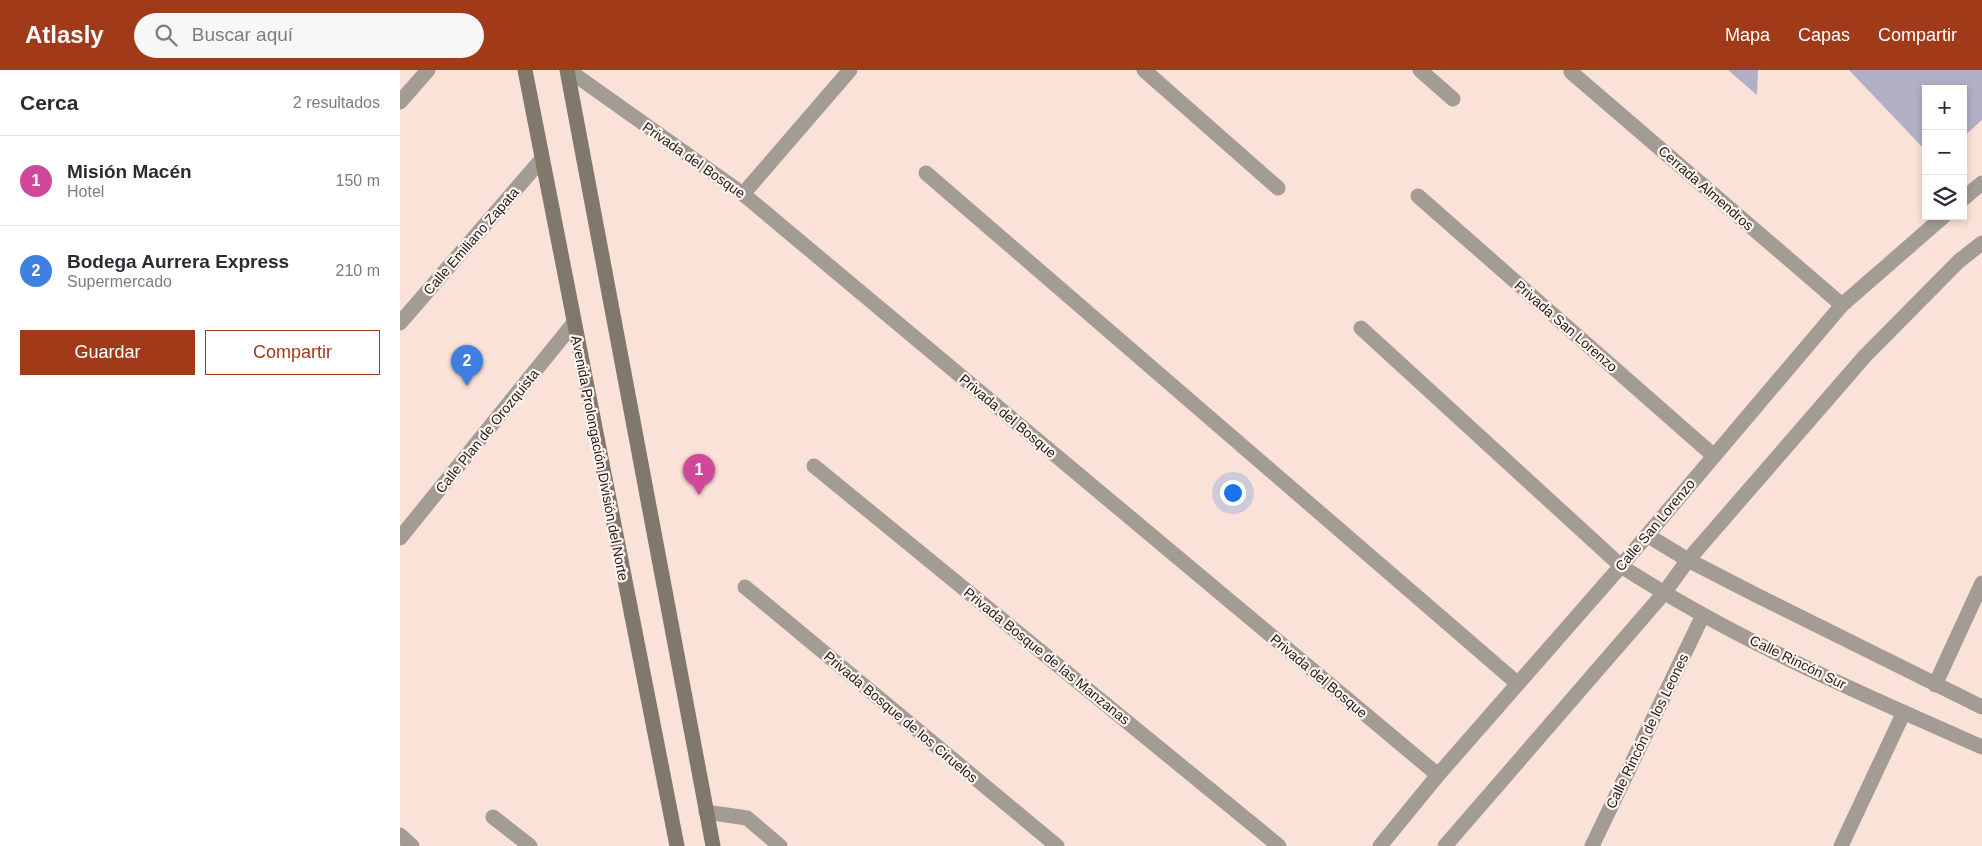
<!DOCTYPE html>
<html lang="es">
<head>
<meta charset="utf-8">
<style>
  :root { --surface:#fff; --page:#f7f7f7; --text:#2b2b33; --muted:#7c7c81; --line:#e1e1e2; --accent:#a13a18 }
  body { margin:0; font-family:Arial,sans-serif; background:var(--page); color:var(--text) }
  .controls { position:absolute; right:15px; top:15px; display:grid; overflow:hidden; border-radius:0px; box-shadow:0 2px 8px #0003 }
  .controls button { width:45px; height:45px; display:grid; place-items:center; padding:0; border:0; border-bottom:1px solid var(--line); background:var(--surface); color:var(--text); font:25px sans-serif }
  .you { position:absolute; left:832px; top:422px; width:18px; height:18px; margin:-12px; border:4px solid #fff; border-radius:50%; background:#1a73e8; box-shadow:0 0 0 8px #1a73e833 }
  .badge { display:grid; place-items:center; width:32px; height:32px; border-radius:50%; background:var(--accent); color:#fff; font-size:16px; font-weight:700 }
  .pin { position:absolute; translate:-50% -41px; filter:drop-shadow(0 1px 2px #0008) }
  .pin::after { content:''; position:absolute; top:26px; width:18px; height:15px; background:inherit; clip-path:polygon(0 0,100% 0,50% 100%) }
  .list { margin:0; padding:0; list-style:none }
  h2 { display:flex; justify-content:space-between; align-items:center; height:65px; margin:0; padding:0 20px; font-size:21px }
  h2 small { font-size:16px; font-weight:400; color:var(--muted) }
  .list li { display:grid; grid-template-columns:32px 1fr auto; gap:15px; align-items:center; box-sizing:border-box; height:90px; padding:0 20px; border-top:1px solid var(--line) }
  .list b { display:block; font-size:19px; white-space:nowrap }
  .list p { margin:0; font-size:16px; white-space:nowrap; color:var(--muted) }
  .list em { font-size:16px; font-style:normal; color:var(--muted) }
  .actions { display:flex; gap:10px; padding:15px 20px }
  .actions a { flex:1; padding:11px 0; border:1px solid var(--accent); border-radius:0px; text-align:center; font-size:18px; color:var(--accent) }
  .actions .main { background:var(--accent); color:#fff }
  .icon { flex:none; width:28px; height:28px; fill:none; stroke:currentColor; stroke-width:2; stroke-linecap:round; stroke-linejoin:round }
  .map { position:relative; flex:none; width:1582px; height:776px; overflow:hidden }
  header { display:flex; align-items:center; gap:30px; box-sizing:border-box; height:70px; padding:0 25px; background:var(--accent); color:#fff }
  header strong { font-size:24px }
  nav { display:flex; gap:28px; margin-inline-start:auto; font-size:18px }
  .search { width:350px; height:45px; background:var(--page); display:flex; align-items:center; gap:12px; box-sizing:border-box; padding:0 18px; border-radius:28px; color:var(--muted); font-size:19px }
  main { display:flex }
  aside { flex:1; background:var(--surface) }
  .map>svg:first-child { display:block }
  .building { fill:#b1afc5 }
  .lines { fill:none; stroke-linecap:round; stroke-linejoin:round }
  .street { stroke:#a29c94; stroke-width:15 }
  .secondary { stroke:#81786c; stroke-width:15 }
  .labels { text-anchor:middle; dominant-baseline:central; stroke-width:4.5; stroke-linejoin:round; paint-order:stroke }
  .street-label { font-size:14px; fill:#241b18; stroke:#fdf3ef }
</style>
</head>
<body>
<header>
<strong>Atlasly</strong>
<div class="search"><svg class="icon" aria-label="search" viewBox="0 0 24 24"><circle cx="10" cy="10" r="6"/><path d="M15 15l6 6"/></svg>Buscar aquí</div>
<nav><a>Mapa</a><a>Capas</a><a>Compartir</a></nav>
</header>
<main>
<aside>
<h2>Cerca<small>2 resultados</small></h2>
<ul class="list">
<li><span class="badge" style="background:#d1479c">1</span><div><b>Misión Macén</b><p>Hotel</p></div><em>150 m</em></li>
<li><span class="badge" style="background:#3f7fe0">2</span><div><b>Bodega Aurrera Express</b><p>Supermercado</p></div><em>210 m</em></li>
</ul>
<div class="actions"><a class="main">Guardar</a><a>Compartir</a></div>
</aside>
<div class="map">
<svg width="1582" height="776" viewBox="0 0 1582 776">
  <rect width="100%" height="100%" fill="#fbe2d8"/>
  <path class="building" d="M1328,0H1358L1357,25Z
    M1449,0H1582V50L1563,67V19H1526V81Z"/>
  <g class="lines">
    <path class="street" d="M168,0L343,124L1038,705
      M744,0L878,118
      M1020,0L1053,29
      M1171,2L1442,235
      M0,32L28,0
      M526,103L1117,613
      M343,124L450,0
      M1018,126L1314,386
      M1563,129L1582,113
      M0,253L142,89
      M961,258L1221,496C1334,569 1459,623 1582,677
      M414,396L879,776
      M1247,465L1288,490L1356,525L1582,637
      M0,468L173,254
      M345,517L657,776
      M1535,615L1582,513
      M306,742L347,748L380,776
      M93,747L130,776
      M0,765L12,776
      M980,776L1038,705L1221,496L1442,235L1544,146
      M1045,776L1264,523L1288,490L1465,286L1559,191L1582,173
      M1192,776L1303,545
      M1441,776L1504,642"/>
    <path class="secondary" d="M125,0L277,776
      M167,0L313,776"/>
  </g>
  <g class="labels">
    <g class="street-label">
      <text transform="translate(294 90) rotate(35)">Privada del Bosque</text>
      <text transform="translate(1306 118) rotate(41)">Cerrada Almendros</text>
      <text transform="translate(71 171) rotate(-49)">Calle Emiliano Zapata</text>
      <text transform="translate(1166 256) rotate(41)">Privada San Lorenzo</text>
      <text transform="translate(608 346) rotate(40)">Privada del Bosque</text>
      <text transform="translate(87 361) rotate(-51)">Calle Plan de Orozquista</text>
      <text transform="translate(200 388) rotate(79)">Avenida Prolongación División del Norte</text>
      <text transform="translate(1255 455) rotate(-50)">Calle San Lorenzo</text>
      <text transform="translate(647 586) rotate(39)">Privada Bosque de las Manzanas</text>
      <text transform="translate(1398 592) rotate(26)">Calle Rincón Sur</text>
      <text transform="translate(919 606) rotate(40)">Privada del Bosque</text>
      <text transform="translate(501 647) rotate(40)">Privada Bosque de los Ciruelos</text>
      <text transform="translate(1247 661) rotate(-64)">Calle Rincón de los Leones</text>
    </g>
  </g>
</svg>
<div class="controls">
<button>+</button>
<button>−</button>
<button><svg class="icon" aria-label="layers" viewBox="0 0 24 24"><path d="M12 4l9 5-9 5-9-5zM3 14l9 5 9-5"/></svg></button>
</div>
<div class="you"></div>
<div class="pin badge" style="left:299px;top:425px;background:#d1479c">1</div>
<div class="pin badge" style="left:67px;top:316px;background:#3f7fe0">2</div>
</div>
</main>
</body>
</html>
